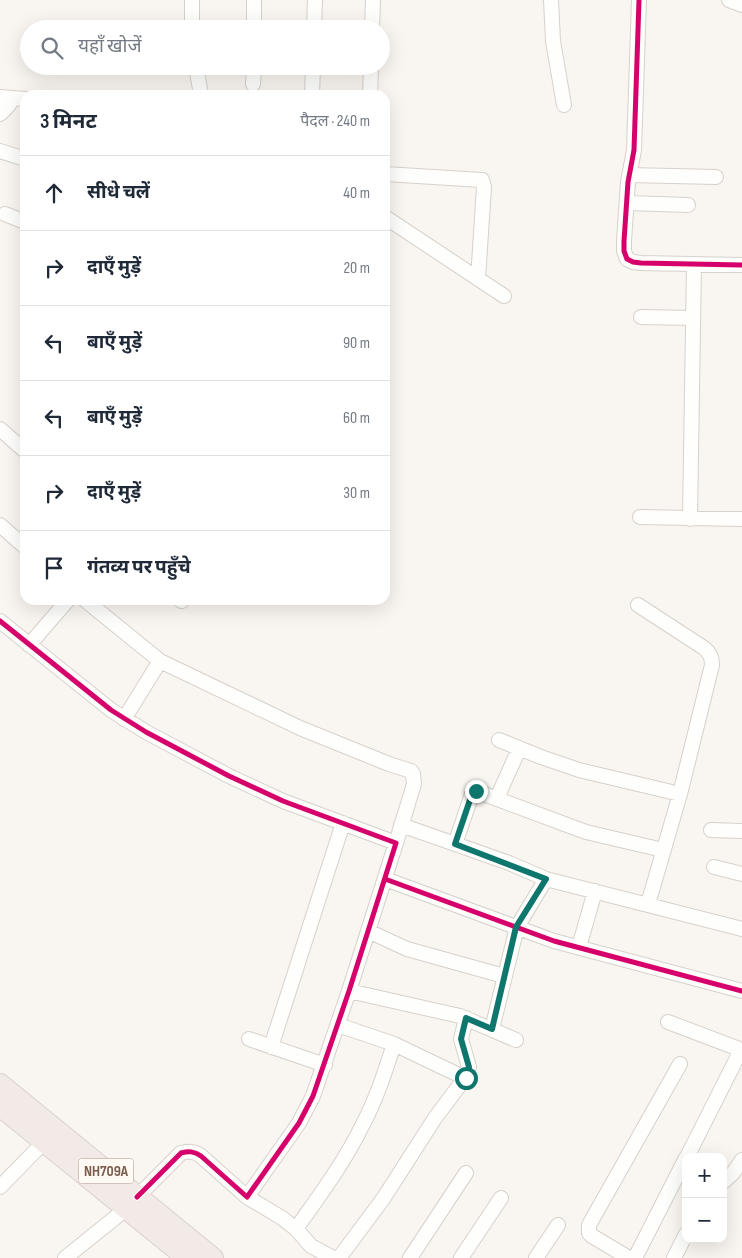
<!DOCTYPE html>
<html lang="hi">
<head>
<meta charset="utf-8">
<style>
  :root { --surface:#fff; --page:#f2f2f3; --text:#1f2937; --muted:#747a83; --line:#e0e1e3 }
  body { margin:0; font-family:"Sofia Sans Condensed","Noto Sans Devanagari",sans-serif; background:var(--page); color:var(--text) }
  .controls { position:absolute; right:15px; bottom:15px; display:grid; overflow:hidden; border-radius:10px; box-shadow:0 5px 20px #0002 }
  .controls button { width:45px; height:45px; display:grid; place-items:center; padding:0; border:0; border-bottom:1px solid var(--line); background:var(--surface); color:var(--text); font:25px sans-serif }
  .stop { position:absolute; width:15px; height:15px; margin:-11px; border:4px solid #0f766e; border-radius:50%; background:#fff }
  .stop.end { background:#0f766e; border-color:#fff; box-shadow:0 1px 5px #0008 }
  .list { margin:0; padding:0; list-style:none }
  h2 { display:flex; justify-content:space-between; align-items:center; height:65px; margin:0; padding:0 20px; font-size:21px }
  h2 small { font-size:16px; font-weight:400; color:var(--muted) }
  .list li { display:grid; grid-template-columns:32px 1fr auto; gap:15px; align-items:center; box-sizing:border-box; height:75px; padding:0 20px; border-top:1px solid var(--line) }
  .list b { display:block; font-size:19px; white-space:nowrap }
  .list em { font-size:16px; font-style:normal; color:var(--muted) }
  .icon { flex:none; width:28px; height:28px; fill:none; stroke:currentColor; stroke-width:2; stroke-linecap:round; stroke-linejoin:round }
  .map { position:relative; flex:none; width:742px; height:1258px; overflow:hidden }
  .search { position:absolute; background:var(--surface); box-shadow:0 5px 20px #0002; left:20px; top:20px; width:370px; height:55px; display:flex; align-items:center; gap:12px; box-sizing:border-box; padding:0 18px; border-radius:28px; color:var(--muted); font-size:19px }
  .panel { position:absolute; background:var(--surface); box-shadow:0 5px 20px #0002; left:20px; top:90px; width:370px; height:515px; border-radius:15px }
  .map>svg:first-child { display:block }
  .lines { fill:none; stroke-linecap:round; stroke-linejoin:round }
  .minor-casing { stroke:#d7d1cb; stroke-width:16 }
  .highway-casing { stroke:#dad1cc; stroke-width:22 }
  .minor { stroke:#fefefd; stroke-width:14 }
  .highway { stroke:#f2eae7; stroke-width:20 }
  .cycleway-casing { stroke:#fffaf3; stroke-width:8 }
  .cycleway { stroke:#d6006c; stroke-width:5 }
  .route { stroke:#0f766e; stroke-width:6 }
  .labels { text-anchor:middle; dominant-baseline:central; stroke-width:4; stroke-linejoin:round; paint-order:stroke }
  .shield { fill:#fffaf3; stroke:#a28b7f; stroke-width:1 }
  .shield-label { font-size:15px; font-weight:bold; fill:#7a5c4d }
</style>
</head>
<body>
<div class="map">
<svg width="742" height="1258" viewBox="0 0 742 1258">
  <rect width="100%" height="100%" fill="#f9f5f0"/>
  <g class="lines">
    <g class="minor-casing">
      <path id="minor" d="M192,0V29
        M551,0L553,41L564,105
        M639,0L634,150L628,182L624,241V251L627,259L633,262L641,263L742,265
        M729,0L742,5
        M254,29V0
        M314,29L315,0
        M372,29L373,0
        M196,66L201,95
        M253,84L254,66
        M312,95L313,66
        M370,95L371,66
        M0,97L25,99
        M0,114L9,105L12,98
        M0,151L25,159
        M385,174L482,180L484,187L478,279
        M629,175L716,177
        M627,203L688,205
        M5,214L25,222
        M385,217L504,296
        M641,317L693,318
        M0,429L25,451
        M640,517L742,519
        M690,519L694,264
        M0,525L25,547
        M85,600L160,661L300,728L389,764L411,771L413,774L414,784L396,843
        M180,600L182,601
        M638,605L704,648C710,653 712,657 712,665L680,794L648,904
        M0,621L111,710L146,732L229,776L283,801L396,843L349,991L313,1096L299,1123L247,1197L201,1156C194,1151 189,1151 181,1153L137,1197
        M29,645L68,600
        M124,719L160,661
        M499,740L541,757L579,770L680,794
        M497,798L519,749
        M401,825L509,863L546,879L742,929
        M711,830L742,831
        M455,844L472,794L476,791L586,832L663,850
        M714,867L742,874
        M385,879L554,941L742,991
        M368,931L407,949L504,976
        M579,947L595,891
        M349,991L460,1016L516,1040
        M668,1022L742,1050
        M338,1025L394,1044L465,1078
        M492,1029L517,927L546,879
        M249,1039L325,1065
        M271,1047L343,823
        M687,1157L741,1050
        M723,1182L733,1173L742,1160
        M0,1187L44,1142
        M247,1197L282,1218L296,1229L311,1246L333,1258
        M296,1229C319,1196 344,1163 362,1126C376,1100 385,1072 394,1044
        M65,1258L126,1209
        M339,1258L383,1199L435,1118L465,1078L469,1067L461,1039L466,1018
        M410,1258L466,1173
        M461,1258L501,1198
        M536,1258L558,1225
        M629,1258L592,1236L589,1233V1225L680,1064
        M635,1258L686,1158
        M674,1258L686,1234"/>
    </g>
    <g class="highway-casing">
      <path id="highway" d="M0,1084L213,1258
        M0,1106L187,1258"/>
    </g>
    <use href="#minor" class="minor"/>
    <use href="#highway" class="highway"/>
    <g class="cycleway-casing">
      <path id="cycleway" d="M639,0L634,150L628,182L624,241V251L627,259L633,262L641,263L742,265
        M0,621L111,710L146,732L229,776L283,801L396,843L349,991L313,1096L299,1123L247,1197L201,1156C194,1151 189,1151 181,1153L137,1197
        M385,879L554,941L742,991"/>
    </g>
    <use href="#cycleway" class="cycleway"/>
  </g>
  <g class="lines">
    <path class="route" d="M466,1078L469,1067L461,1039L466,1018L492,1029L516,927L546,879L455,844L472,794L476,791"/>
  </g>
  <g class="labels">
    <rect class="shield" x="78.5" y="1158.5" width="55" height="25" rx="4"/>
    <g class="shield-label">
      <text x="106" y="1171">NH709A</text>
    </g>
  </g>
</svg>
<div class="controls">
<button>+</button>
<button>−</button>
</div>
<div class="stop" style="left:466px;top:1078px"></div>
<div class="stop end" style="left:476px;top:791px"></div>
<div class="search"><svg class="icon" aria-label="search" viewBox="0 0 24 24"><circle cx="10" cy="10" r="6"/><path d="M15 15l6 6"/></svg>यहाँ खोजें</div>
<section class="panel">
<h2>3 मिनट<small>पैदल · 240 m</small></h2>
<ul class="list">
<li><svg class="icon" aria-label="ahead" viewBox="0 0 24 24"><path d="M12 20V5M6 11l6-6 6 6"/></svg><div><b>सीधे चलें</b></div><em>40 m</em></li>
<li><svg class="icon" aria-label="right" viewBox="0 0 24 24"><path d="M7 20v-9h11M14 6l5 5-5 5"/></svg><div><b>दाएँ मुड़ें</b></div><em>20 m</em></li>
<li><svg class="icon" aria-label="left" viewBox="0 0 24 24"><path d="M17 20v-9H6M10 6l-5 5 5 5"/></svg><div><b>बाएँ मुड़ें</b></div><em>90 m</em></li>
<li><svg class="icon" aria-label="left" viewBox="0 0 24 24"><path d="M17 20v-9H6M10 6l-5 5 5 5"/></svg><div><b>बाएँ मुड़ें</b></div><em>60 m</em></li>
<li><svg class="icon" aria-label="right" viewBox="0 0 24 24"><path d="M7 20v-9h11M14 6l5 5-5 5"/></svg><div><b>दाएँ मुड़ें</b></div><em>30 m</em></li>
<li><svg class="icon" aria-label="arrive" viewBox="0 0 24 24"><path d="M6 21V4h12l-3 4 3 4H6"/></svg><div><b>गंतव्य पर पहुँचे</b></div></li>
</ul>
</section>
</div>
</body>
</html>
